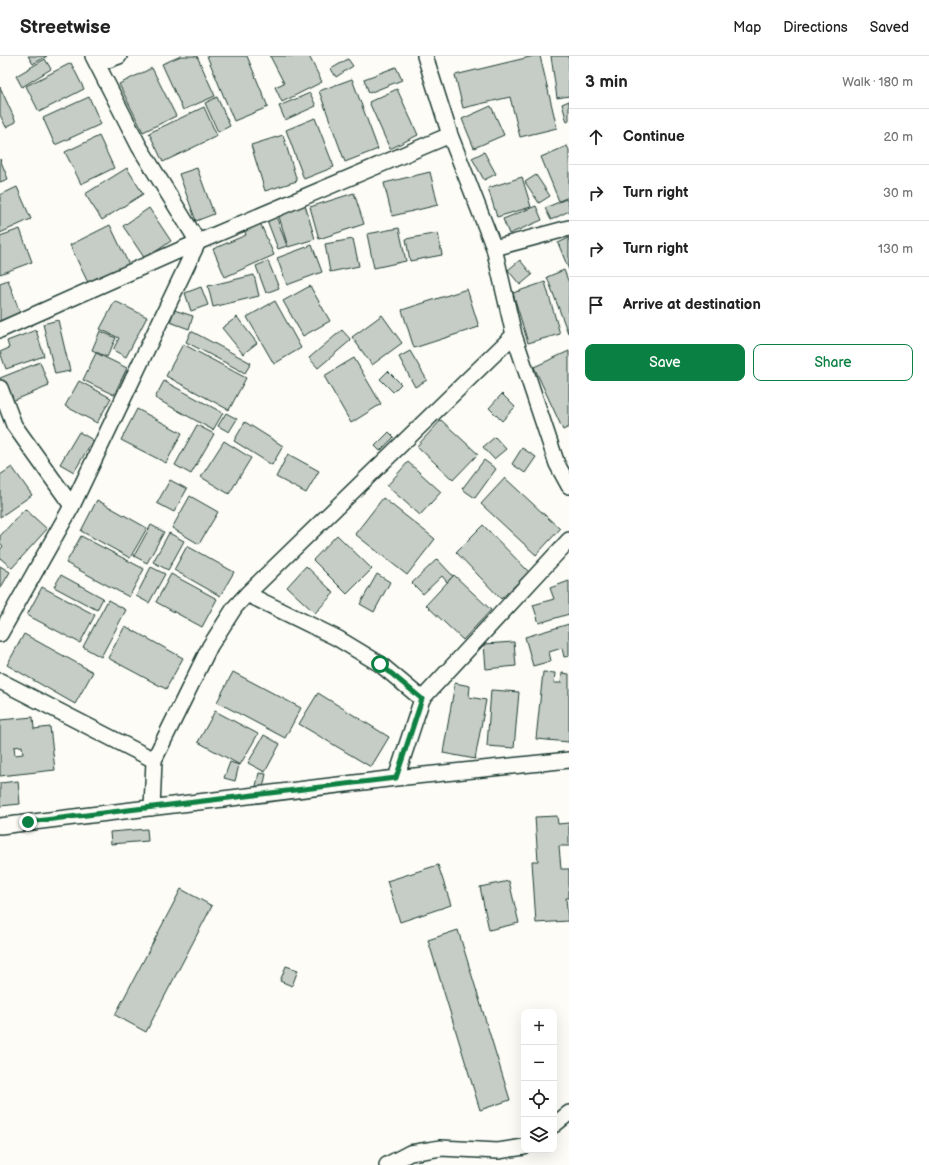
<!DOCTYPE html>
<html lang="en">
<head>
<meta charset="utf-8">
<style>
  :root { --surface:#fff; --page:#f6f6f6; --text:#222; --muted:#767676; --line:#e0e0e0; --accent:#0b8043 }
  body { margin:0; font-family:"Balsamiq Sans",sans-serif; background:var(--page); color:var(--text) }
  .controls { position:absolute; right:12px; bottom:12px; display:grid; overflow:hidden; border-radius:8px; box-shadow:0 4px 16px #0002 }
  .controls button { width:36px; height:36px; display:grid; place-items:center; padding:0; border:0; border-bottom:1px solid var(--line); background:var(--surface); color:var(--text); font:20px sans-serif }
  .stop { position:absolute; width:12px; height:12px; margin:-9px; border:3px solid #0b8043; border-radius:50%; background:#fff }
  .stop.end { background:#0b8043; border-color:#fff; box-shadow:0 1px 4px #0008 }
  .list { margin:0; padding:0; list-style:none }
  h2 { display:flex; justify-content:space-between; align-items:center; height:52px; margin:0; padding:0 16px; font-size:17px }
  h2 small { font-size:13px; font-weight:400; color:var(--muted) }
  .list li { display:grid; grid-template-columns:26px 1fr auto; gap:12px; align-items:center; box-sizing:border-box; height:56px; padding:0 16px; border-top:1px solid var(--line) }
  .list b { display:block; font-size:15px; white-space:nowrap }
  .list em { font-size:13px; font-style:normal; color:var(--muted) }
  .actions { display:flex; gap:8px; padding:12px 16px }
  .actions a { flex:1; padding:9px 0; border:1px solid var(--accent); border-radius:8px; text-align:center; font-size:14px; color:var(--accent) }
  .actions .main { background:var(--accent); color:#fff }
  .icon { flex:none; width:22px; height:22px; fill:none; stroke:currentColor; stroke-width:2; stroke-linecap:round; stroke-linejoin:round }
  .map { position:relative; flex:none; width:569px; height:1109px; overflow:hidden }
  header { display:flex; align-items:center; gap:24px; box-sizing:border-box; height:56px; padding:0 20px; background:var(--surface); border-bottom:1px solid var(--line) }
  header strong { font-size:19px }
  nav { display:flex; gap:22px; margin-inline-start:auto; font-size:14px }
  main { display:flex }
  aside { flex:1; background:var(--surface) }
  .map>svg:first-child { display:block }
  .building { fill:#c6cdc7; stroke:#1f3d34; fill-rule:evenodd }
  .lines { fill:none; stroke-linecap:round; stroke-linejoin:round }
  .street-casing { stroke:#1f3d34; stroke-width:18 }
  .street { stroke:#fdfcf7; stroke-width:15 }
  .route { stroke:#0b8043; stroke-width:5 }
</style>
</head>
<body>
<header>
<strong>Streetwise</strong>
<nav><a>Map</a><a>Directions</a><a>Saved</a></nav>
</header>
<main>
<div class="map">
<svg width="569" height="1109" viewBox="0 0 569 1109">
  <rect width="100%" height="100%" fill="#fdfcf7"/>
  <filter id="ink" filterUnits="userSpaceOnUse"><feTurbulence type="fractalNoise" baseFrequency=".025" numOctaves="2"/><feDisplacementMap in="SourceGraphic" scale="8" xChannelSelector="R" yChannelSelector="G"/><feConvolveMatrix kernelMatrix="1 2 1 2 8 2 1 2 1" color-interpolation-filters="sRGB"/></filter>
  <g filter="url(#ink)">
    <path class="building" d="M28,0H47L33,8Z
      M181,0H197L215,40L183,54L162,8Z
      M207,0H247L268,51L234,65Z
      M270,0H309L322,26L282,46L275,31L284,27Z
      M534,0H540L557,72L520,81L510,41L463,52L455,19Z
      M551,0H569V40L557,42Z
      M45,3L51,13L22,31L16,20Z
      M348,3L353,10L336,21L331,13Z
      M71,7L84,33L39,56L26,30Z
      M396,11L402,24L369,37L364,23Z
      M152,12L176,60L143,76L119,28Z
      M352,23L378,93L345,106L319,35Z
      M0,31L16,66L6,71L0,59Z
      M397,33L418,79L390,93L369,46Z
      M310,37L316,50L285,64L279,50Z
      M89,41L101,68L55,89L43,62Z
      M217,41L230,70L218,76L205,47Z
      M569,45V65L567,66L562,48Z
      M491,50L504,79L474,92L462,63Z
      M204,51L217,80L163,106L149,77Z
      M315,62L334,111L304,123L286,74Z
      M283,79L297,125L265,135L251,89Z
      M99,80L114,112L81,128L65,96Z
      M567,90L569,94V141L559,145L541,101Z
      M484,96L496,118L484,124L472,102Z
      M0,103L8,123L0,126Z
      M127,112L143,138L102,164L85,138Z
      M197,112L214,158L196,165L179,118Z
      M430,116L438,149L392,160L384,127Z
      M536,119L550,140L539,147L525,126Z
      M522,121L531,151L497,161L488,132Z
      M17,131L31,163L0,177V139Z
      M354,137L364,168L319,183L310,151Z
      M566,143L569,149V155L551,164L545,152Z
      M305,149L315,183L288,191L278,157Z
      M536,150L542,164L509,178L503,163Z
      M149,152L171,185L145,203L123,170Z
      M276,160L287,190L278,193L267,164Z
      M258,162L274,199L225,221L213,193L246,179L242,168Z
      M110,169L130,211L90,231L70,189Z
      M399,172L406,205L374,212L367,178Z
      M20,173L32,206L0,218V180Z
      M438,177L442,199L410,205L406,183Z
      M569,182V214L558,187Z
      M353,183L359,210L330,216L325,188Z
      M312,189L322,216L287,229L277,202Z
      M520,204L532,219L520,229L508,214Z
      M268,205L279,232L266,237L256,210Z
      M564,214L569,227L568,277L547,221Z
      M254,219L259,240L213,251L208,230Z
      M8,224L20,257L0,265V227Z
      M545,226L560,278L528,287L513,237Z
      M310,230L330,265L303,280L283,245Z
      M201,231L208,249L191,255L185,237Z
      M467,233L479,271L414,292L402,254Z
      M115,245L147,261L126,301L113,294L119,282L100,273Z
      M275,245L301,292L274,308L247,261Z
      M174,254L193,260L189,273L170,266Z
      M382,259L402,287L372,309L352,281Z
      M237,261L257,287L243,298L222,272Z
      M58,264L70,315L55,318L43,268Z
      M36,274L44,300L6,313L0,296L9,292L7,285Z
      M342,274L351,284L318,312L309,302Z
      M100,275L116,282L107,301L92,294Z
      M191,275L251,307L245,317L186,286Z
      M183,288L246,322L229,354L166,320Z
      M410,295L427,324L415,331L399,301Z
      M569,295V371L563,374L534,311Z
      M96,297L127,312L114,339L83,324Z
      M354,302L381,348L351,367L324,320Z
      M40,306L49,330L10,346L0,322Z
      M388,315L401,328L393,336L380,323Z
      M79,325L111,342L97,367L65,350Z
      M164,325L223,357L213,374L155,342Z
      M502,338L515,351L502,365L489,352Z
      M137,353L182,377L166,407L121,384Z
      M226,357L237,363L229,376L218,370Z
      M441,364L478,398L453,424L417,390Z
      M245,366L283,390L272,409L234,385Z
      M197,369L214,378L191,418L175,409Z
      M79,376L93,384L74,416L60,408Z
      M389,376L394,381L380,395L375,390Z
      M495,381L506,393L494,403L483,391Z
      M224,385L251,402L229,438L201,421Z
      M522,392L536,401L525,417L512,408Z
      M288,398L319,415L306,437L276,421Z
      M484,404L496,413L475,442L462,433Z
      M408,406L441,436L420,459L387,430Z
      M12,411L32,439L0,461V419Z
      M505,422L560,473L536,499L481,448Z
      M170,424L187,433L174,456L157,447Z
      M190,440L218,456L199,488L172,472Z
      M383,442L435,483L407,519L355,478Z
      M97,444L147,472L130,502L81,475Z
      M25,453L47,473L12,512L0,502V494L3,490L0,487V480Z
      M151,469L164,476L147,507L134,500Z
      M483,469L529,516L501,543L456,496Z
      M169,477L184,485L168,514L153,506Z
      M337,479L372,513L347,538L313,504Z
      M81,480L144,513L129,541L66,507Z
      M187,490L234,516L220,540L174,514Z
      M437,503L453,520L447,526L442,520L423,538L412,527Z
      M0,510L10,516L0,533Z
      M306,510L334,537L315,557L287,531Z
      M151,511L165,518L149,547L136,540Z
      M171,518L217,543L202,571L156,546Z
      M377,518L390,526L374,556L360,548Z
      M61,519L103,542L97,554L54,531Z
      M454,519L491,554L463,584L426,549Z
      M569,525V558L539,567L533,549L554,543L550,532Z
      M42,531L95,559L80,587L27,559Z
      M108,544L126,554L101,601L83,591Z
      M569,568V600L564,601L562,592L549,596L551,605L533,610L525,581Z
      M125,570L183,602L166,633L108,602Z
      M24,578L93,616L75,648L7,609Z
      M514,586L516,610L486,613L484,588Z
      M233,616L301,652L285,682L217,646Z
      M543,616L555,617L554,627H561L562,617L569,618V686L536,683Z
      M455,627L470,630L469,641L486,644L475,703L443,697Z
      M491,634L519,636L514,692L487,690Z
      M318,637L389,681L371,711L299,668Z
      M215,655L258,678L240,709L198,686Z
      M33,661L34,673L50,671L55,714L0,720V664ZM22,690L23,698L15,699L14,691Z
      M264,679L280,688L265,716L248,707Z
      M230,706L239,709L235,725L224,722Z
      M259,717L266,718L263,732L256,730Z
      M18,725L20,748L0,750V727Z
      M557,760L558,768L569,767V790H559L561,813H569V842H566L568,865L536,867L532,805H538L535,761Z
      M147,773L148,785L111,788L110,776Z
      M438,809L451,849L400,866L387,825Z
      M509,825L519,867L489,874L480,831Z
      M181,833L212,850L146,976L115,959Z
      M458,874L510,1044L480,1054L428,884Z
      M286,910L298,914L292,930L280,925Z"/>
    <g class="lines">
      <g class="street-casing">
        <path id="street" d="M425,0L450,79L494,192L514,279L557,408L569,430
          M97,8L119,0
          M494,192L569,172
          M0,274L198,186L450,79
          M0,332L14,369L72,450
          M247,538L337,582L380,608L422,643
          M0,578L72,450L198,186L139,90L93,0
          M0,625L154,704
          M396,722L422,643L569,484
          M152,752L154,704L210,590L235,551L247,538L514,279
          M0,770L396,722L569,704
          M554,1069L569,1057
          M387,1109L410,1097L441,1092L498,1095L524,1091"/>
      </g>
      <use href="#street" class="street"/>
    </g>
  </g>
  <g class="lines" filter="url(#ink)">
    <path class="route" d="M28,766L396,722L422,643L380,608"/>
  </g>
</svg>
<div class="controls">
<button>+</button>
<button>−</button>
<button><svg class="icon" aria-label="locate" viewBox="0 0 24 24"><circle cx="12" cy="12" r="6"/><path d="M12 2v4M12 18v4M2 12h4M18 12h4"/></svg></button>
<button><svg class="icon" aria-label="layers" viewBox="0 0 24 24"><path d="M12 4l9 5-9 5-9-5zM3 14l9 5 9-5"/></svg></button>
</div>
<div class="stop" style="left:380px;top:608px"></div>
<div class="stop end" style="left:28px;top:766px"></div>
</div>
<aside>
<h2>3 min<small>Walk · 180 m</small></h2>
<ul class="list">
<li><svg class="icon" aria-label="ahead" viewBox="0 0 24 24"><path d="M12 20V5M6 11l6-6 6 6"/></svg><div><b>Continue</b></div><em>20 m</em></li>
<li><svg class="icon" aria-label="right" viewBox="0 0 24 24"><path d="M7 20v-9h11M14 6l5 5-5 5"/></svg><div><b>Turn right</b></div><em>30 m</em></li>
<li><svg class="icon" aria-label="right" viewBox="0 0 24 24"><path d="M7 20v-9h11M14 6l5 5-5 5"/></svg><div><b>Turn right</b></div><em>130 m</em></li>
<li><svg class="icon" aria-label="arrive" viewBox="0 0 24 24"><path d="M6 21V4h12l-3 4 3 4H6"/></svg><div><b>Arrive at destination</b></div></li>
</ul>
<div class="actions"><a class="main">Save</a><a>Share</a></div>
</aside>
</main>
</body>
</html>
